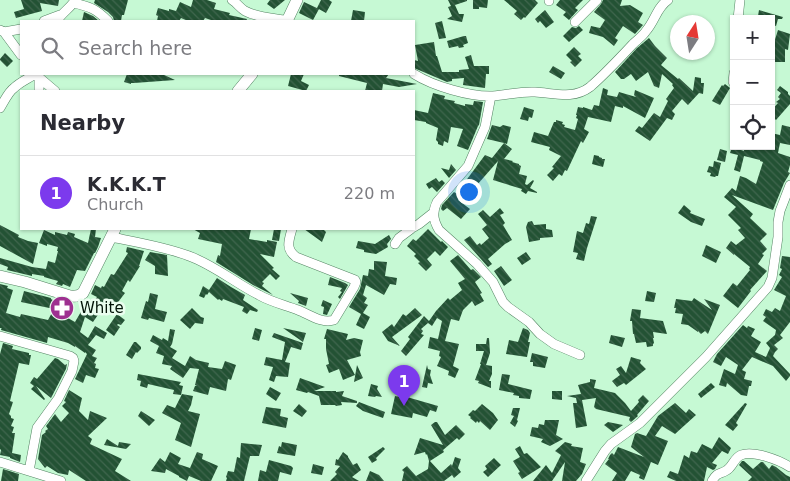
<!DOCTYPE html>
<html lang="en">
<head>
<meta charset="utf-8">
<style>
  :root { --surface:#fff; --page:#f2f2f3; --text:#2b2b33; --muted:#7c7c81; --line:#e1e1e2; --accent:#7c3aed }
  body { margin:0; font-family:"DejaVu Sans",sans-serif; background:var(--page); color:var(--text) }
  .controls { position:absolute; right:15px; top:15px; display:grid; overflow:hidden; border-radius:0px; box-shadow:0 1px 4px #0004 }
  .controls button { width:45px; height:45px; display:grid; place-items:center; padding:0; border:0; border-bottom:1px solid var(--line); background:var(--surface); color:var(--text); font:25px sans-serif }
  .compass { position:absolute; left:670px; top:15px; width:45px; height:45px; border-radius:50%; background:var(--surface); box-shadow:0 1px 4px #0004; rotate:12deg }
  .you { position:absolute; left:468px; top:191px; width:18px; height:18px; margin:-12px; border:4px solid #fff; border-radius:50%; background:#1a73e8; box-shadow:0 0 0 8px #1a73e833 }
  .badge { display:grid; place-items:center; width:32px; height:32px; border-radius:50%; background:var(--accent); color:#fff; font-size:16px; font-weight:700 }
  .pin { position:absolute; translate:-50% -41px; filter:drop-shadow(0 1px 2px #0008) }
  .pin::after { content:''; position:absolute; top:26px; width:18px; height:15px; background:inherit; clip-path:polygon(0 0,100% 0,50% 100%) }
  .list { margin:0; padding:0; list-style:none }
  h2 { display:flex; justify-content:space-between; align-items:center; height:65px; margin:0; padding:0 20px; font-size:21px }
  h2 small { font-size:16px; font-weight:400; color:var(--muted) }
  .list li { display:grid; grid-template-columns:32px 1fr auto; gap:15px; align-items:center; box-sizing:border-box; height:75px; padding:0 20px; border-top:1px solid var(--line) }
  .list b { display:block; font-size:19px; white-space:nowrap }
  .list p { margin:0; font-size:16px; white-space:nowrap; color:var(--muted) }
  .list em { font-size:16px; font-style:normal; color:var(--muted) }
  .icon { flex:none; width:28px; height:28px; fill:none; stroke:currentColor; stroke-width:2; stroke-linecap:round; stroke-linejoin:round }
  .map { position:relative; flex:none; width:790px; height:481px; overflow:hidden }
  .search { position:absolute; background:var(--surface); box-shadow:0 1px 4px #0004; left:20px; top:20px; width:395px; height:55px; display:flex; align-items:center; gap:12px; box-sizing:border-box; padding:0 18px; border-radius:0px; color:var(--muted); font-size:19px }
  .panel { position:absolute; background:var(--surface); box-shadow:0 1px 4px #0004; left:20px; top:90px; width:395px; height:140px; border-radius:0px }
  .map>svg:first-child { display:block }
  .building { fill:url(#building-back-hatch) }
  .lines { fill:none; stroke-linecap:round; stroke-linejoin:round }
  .street-casing { stroke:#548463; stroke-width:10 }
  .secondary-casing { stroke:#548463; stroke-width:12 }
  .street { stroke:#fff; stroke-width:9 }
  .secondary { stroke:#fff; stroke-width:11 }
  .labels { text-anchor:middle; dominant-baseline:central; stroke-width:5; stroke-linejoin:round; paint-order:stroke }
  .poi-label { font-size:15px; fill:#031408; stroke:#eafeef; text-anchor:start }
</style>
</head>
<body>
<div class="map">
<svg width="790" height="481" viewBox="0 0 790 481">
  <defs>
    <pattern id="building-back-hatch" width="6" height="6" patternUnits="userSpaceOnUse" patternTransform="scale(1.25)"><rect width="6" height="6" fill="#235234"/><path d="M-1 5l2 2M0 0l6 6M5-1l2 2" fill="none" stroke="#40664e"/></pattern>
  </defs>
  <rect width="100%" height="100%" fill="#c6f9d4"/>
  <path class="building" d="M21,0H59L58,6L40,3L42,11L16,18L14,12L24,9Z
    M95,0H128L124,15H122L121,21H114L113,17L108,12L94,3Z
    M193,0H207L216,3L214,9L230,13L229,15L247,19L246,21H214L205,18L203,21H188L181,18L179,21H157L158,16L156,15L158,8L169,11V9L176,11L180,2L191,7Z
    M270,0H285L274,9L267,4Z
    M321,0H329L332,2L326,13L317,8Z
    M448,0H467V1L455,5L459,14H464L462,22L447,19L452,16L448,7L451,6Z
    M473,0H488L487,8L479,7V9H473Z
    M504,0H535L538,3L525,18L524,17L521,20L514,14L517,11Z
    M560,0H583L575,8L578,10L569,20L563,15L566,12L556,5Z
    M603,0H622L620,6L630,5L643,13L638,22L643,25L635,34L623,26L615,38L618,40L614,46L603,37L589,33L591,26L600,28L605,20L594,12L601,4Z
    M304,2L319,9L313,20L299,13Z
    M353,10L365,12L364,21H351Z
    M545,10L554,22L546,28L540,21L538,23L535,19Z
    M759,10L783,17L782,19H778L776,26L771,25V19H766L758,16Z
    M84,12L93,16L99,21H82Z
    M442,21L446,38L439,39L435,23Z
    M579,26L583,30L569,42L563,36L572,27L576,28Z
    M778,30L790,34L788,50L785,49V62H771V45L773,46Z
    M464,36H466L468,43L463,45L464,47L459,48L458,46L449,48L447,41Z
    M649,38L655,46L667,58L661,65L678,79L679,78L693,91L695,77L701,78V83H704L703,94L699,93L688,105L682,99L672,111L675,114L672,120L667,118L650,141L635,131L639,126L642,128L654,113L660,117L668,101L666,99L674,88L672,85L673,84L662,74L659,88L654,86L648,72L636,81L631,74L624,79H621L615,72L637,48Z
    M434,42L436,56H437L442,72H459V70L469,69L465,57L471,55L474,66H489V74H486L485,88L463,85L464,78L452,79V81L447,82L414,68V60L418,61L415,45Z
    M574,47L581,54L578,56L582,60L575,67L570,62L572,61L566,55Z
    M5,53L13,61L7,67L0,60V59Z
    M553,66L565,73L561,79L549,72Z
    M127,74H162L175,80L134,83H131V84L124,82Z
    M291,74H304L301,81L309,85L306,91L288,86Z
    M339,74H389L386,78L417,84L399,87L383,84L382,91H365L367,83L339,76Z
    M725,84L730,88L720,105L712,101L722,85L723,86Z
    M780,86L788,92V94L790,96V104L776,120L771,115V111L778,103L776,102L780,99L778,97L781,93L777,90Z
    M603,88L608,90L607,95L617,97L619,92L636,97L634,95L635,90L654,98L645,118L623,106V108L615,106L611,122L588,117L584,129L589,132L583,143L581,141L567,171L565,170L562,176L559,174L553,181L547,175L554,168L552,167L561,156L549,150L550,147L531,142L534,132L548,136L554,122H556V120L563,122L562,124L565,125L564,127L575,130L578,119L576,118L577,115H576L578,107L583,108V107L592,110L594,105L599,106Z
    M433,93L445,96L444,99L455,101L454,103L465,106V104L473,105L474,101L483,102L479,125L478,126L468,150L457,146L463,129L451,127L448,143L444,141L443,146L438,144V142L436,140L438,128L426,123V122L414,120V110L428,113Z
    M524,107L534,110L532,118L529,117L528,121L520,119Z
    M492,125L500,127L503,125L511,127L507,144L504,143L512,149L504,159L513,161L512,162L519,164V165L521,166L519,174L527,176L525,184L527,185L533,180L534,181L530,188L537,192V193L528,191L526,194L521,191L522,189L493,180L498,161L477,185L478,186L473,192L472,191L470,193L462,186L485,155L492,158L504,143L487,139Z
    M782,125L790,127V145L780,143L778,153L790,157V165L788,172L790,173L784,183L773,210L732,195L753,214L750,218L767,234L760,241L767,249L762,254L764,255L758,264L767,271L750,290L751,291L738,308L723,296L733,283L737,286L750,270L749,269L750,267L734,254V255L726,248L731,241L736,245L745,238L738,230L741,228L728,215L736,207L724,197L732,188L736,191L740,176L746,178L756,184L763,162L760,161V160L744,156L740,172L734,170L738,155L730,153L732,147L744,151V146H771V133L780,135Z
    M720,149L727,151L725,162L717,160Z
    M594,155L599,156V157L602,158V159H605L603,167L592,164Z
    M714,161L721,163L718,176H716L715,177L710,176L711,173L707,172L709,166L713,167Z
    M451,164L456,170L449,178L441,168L449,170Z
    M436,178L439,182L442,180L445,183L437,192L432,187L429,189L426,184Z
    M454,192L461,196L458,200L470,209L461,219L447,208L443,211L441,209L442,205Z
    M684,205L691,211L690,213L705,219L702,226L691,222L678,213Z
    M500,208L504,213L500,215L505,223L503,225L512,240L505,244L488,259L492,264L488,267L464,240L470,236L477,245L480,243L481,245L489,238L482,229L487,225L478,214L483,210L490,217Z
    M591,216L597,217L587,248L584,261L576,259L578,253L573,252L577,231L583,233L586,223L589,224Z
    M532,221L534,225L546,224V229L552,230L553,237L540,238V240L529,242L526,227L528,222Z
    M0,225L19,235L18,237L28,241L38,243L33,264L0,246Z
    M91,229H96L95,237L101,238L98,247L95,253H94L85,271L77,270L70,287L63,284L62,286L56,284L58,281L44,277V276L32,274V276L7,270L8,267L0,264V258L32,267L46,269L48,261L55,263L58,251H57L58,247L47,244V246L39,243L44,230L55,235V232L67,235L68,232L75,234L74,237L88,243Z
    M193,229H251L249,239L267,242V240L277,242L274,257L260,254L274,268L272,269L280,276L276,280L270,274L262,282L264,283L262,286L273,295L253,285L216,262L218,255L220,256L222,244L198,239L200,233Z
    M274,229H281L279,241L272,240Z
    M304,229H323L326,232L322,242Z
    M428,229L441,242L442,241L448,247L440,256L435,251L427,259L432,265L426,271L418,263L420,262L414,256L416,254L407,246L413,239L416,241Z
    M389,235L391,239L387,244L388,247L376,254L364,252V250L356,248L358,241L375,244Z
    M706,245L721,252L716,263L702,256Z
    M127,247L144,251L139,266H140L130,282L128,280L122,291L125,293L109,314L102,309L93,322L85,317L80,332L88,338L95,326L107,333L104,339L96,335L88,345L96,350L92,356L97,358L94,363L96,364L95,368L99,369L95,378L86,375L83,383L75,379L87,354L86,353V352L85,353L75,346V347L68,343L48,337L47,343L1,330L3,323L2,328H0V284L8,286L7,288L13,290L6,313L20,317L21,314L48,320L54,309L21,302L24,291L51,298V299L70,309L66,317L75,322L82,310L86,312L97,297L91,294L95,285L101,288L102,286L104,287L111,274L114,275L128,253L126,252Z
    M150,252L167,255L168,276L155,274V266L145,260Z
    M526,252L531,259L522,265L517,258Z
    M458,255L471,270L473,269L481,277L475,282L482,293L480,294L484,301L475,306L472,301L463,310L459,321L451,319L445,341L459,344L453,366L459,369L455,378L448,375L449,371L437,366L441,357L439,356L440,351L428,348L430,337L438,339L442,321L437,318L432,326L428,323L421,329L423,331L421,334L424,335L406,356L401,351L410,339L408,337L424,316L429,321L436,311L448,298L450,300L462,290L458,283L465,279L450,261Z
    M782,256L790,257V322L780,335L783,338L774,345L778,349L775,352L773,356L790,374V376L786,381L773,366L752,357L742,370L746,372L744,379L752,381L751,386H749L747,396L741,395L727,383L726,387L719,385L724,369L735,374L738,365L726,357L721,366L713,362L717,354L743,325L747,328L748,326L755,329L751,336L761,342L755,352L766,357L770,348L766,343L775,335L776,330L763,321L766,317L763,315L766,309L772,312L775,308L780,311L786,296L774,290L782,277L779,275L782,269L780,268Z
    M374,261L387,262L385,276L397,278L396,285L390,284L384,295L366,285L363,295L367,298L364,303L368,305L363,313L370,317L364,329L356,325L361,314L349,307L360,289L363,275L368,276L369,269L374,270Z
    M501,266L512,280L504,286L494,271Z
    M330,277L345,283L348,285L340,299L338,297L342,292L340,291L342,288L328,285Z
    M217,278L231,287L245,295L243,300L258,310L257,312L250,310L247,314L242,311L244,307L223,299L222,301L219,299L218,300L209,292L207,295L206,294L204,298L199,296L203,286L209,290Z
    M647,291L656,293L654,302L645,301Z
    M150,293L158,295L155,309L167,312L164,322L149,318L148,320L141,318L146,301L148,302Z
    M290,293L308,298L306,306L298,303L299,301Z
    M694,298L712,310L704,299L720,305L708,334L705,331L701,334L698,331V332L688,325L681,324L683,314L675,313L676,308H674L676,299L692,301Z
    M323,300L332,304L327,315L323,314L324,307L321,306Z
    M192,308L201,317L204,318L203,324L195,323L190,329L180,320Z
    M415,308L422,315L392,337L400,346L388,341L382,332L392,324L394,327L403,314L406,316Z
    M632,309L641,310L640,318L663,321L667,334L653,332L654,338H653L654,343L653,344V346L647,347L646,342L636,343L634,334H633L632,321H630Z
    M117,314L125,320L121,325L118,324L117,325L120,327L114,336L106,330Z
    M255,328L262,330L259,341L252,339Z
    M283,328L306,333L303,342Z
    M523,328L528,330L530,333L528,342H530L527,357L506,354L509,340L518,342Z
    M170,329L175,330L172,344L170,347L177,351L172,358L185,366L190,356L196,360L209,363L208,367L222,369L225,361L236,365L231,380L228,379L226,391L210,387L208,395L193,391L195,386H197L195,385L199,369L190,368L183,378L170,369L172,366L162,364L164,356L156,353L159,346L150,341L153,335L162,340L163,338L168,341Z
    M327,329L348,334L346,340L354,338L363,340L360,352L361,356L347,360L355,375L343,380L339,369L329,373L326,365L329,364L326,349V339H324Z
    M274,333L303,343L301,350L291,347L285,362L290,363L288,377L276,376L274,382L269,380L273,367L264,365L266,357L282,360L285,342L272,337Z
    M611,335L625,338L622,347L609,343Z
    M487,338H489L490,353L486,365L492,366V374L489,381H491V388L478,383L479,381L475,380L481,364H480L484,351H476V344H486Z
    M134,342H136L141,347V349L137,353L136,352L132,359L126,355Z
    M3,343L13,346L12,349L29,353V355H31L29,365L19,363L10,401L13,402L9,414L11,416V418L14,419L11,426L14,427L12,433H15L12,453L21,455L20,462L10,458V457L0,455L1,450L0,449V354Z
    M532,353L548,357L545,368L533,366V362H530Z
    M631,357L641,360L640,363L646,369L626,385L624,383L617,387L612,381L620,375L616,369L621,366L626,373Z
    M55,358L58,359L65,365L67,364L66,369L51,398L36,386L45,399L44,400L31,389L34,386L30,383L34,377L37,379Z
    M357,365L363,378L354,382Z
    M427,365L428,369L431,370L430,375L433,384L428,383L427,388L422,387Z
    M404,370L413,373L408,386L396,382L397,376L401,378Z
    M138,374L181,382L179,385L183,386L181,395L173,394L174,390L148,384L147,388L140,386L141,381L137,380Z
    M502,374L510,375L508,384L532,390L530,399L519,398V396L513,395L514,393L499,390Z
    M300,378L325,387L314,391H336V392L344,391L342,396L357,401V403L341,402L342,405L336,406L335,405H321L319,396L308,392L307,393L296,390Z
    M590,379L596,380L594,388L615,393L625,403L631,411L639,402L638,400L643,395L649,401L637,415L638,416L631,422L629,420L630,417L596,409L594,407L596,398L582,400L587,426L576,428L573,403H577L576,398L567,396L581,394L578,385L590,382Z
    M711,383L715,387L701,398L698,394Z
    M371,384L378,386L377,389L382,397L376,396L375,397L368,396Z
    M270,387L281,393L276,401L266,394Z
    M69,390L82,398L79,411L88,420L90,411L107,418L88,436L92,439L90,444L122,459L115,471L131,481H86L69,470L68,475L58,473L47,466L45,468L38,459L42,435L46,432L45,431L48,429L46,426L55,414L61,422L69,413L62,406L66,402L64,401Z
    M552,391H562V400L552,399Z
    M182,394L193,396L191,405L188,411L200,414L191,447L175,440L181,423L162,413L167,405L175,408Z
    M400,395L438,406L436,412L430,410L427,417L413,413L412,418L391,414L395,396L400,397Z
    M359,402L385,412L383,418L363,411L356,406Z
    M675,403L686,413L689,409L696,415L675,434L662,426L655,436L668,441L658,465L651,462L644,480L639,478L640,475L631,471L625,481H612L617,473L605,464L609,459H608L610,455L612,453L614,455L618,447L644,457L631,447L635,434L637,433L646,436L658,416Z
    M745,403L747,404L736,423L738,425L733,431L725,425Z
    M299,404L307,411L302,417L293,411Z
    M482,404L493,413L498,420L490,430L480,421L479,423L477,421L476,423L470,418L471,417L468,415L473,410L475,411Z
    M266,407L281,409L280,416L288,418L286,428L262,423Z
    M513,408H520L517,420L518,421L515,427L510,423L514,416L511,415Z
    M141,411L155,420L149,426L138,416Z
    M545,420H559L556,435L563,439L550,446L541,442L543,439L530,436L532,427L538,428L539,424L544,425Z
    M435,422H437L445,435L456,425L465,434L459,440L457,438L443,450L444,452L430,461L441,473L451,464L452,466L455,457L461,459L458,468L461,472L454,478L452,475L444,481H402L404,472L402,470L407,466L416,476L428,469L429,461L427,454L426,455L425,452L414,455L420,438L443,445L431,425Z
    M608,422L623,425L613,432L604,425Z
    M719,437L731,448L728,454L722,451L712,463L717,465L715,469L713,470L707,467L704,481H676L667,477L670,471L678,474L684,455L689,458L691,451L697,453L702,444L712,449Z
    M107,439L118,446L119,442L131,444L126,449L104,445Z
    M282,442L297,445L295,456L277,453L279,446L281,447Z
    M565,442L572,444L571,446L583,448L580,462L586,464L582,474L576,481H562L565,462L552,481H533L546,465L552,473L561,455L555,451Z
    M241,443L262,445L259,456H250L244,481H226L227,478L226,477L228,471L234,472L237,457L240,458Z
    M520,446L524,454L527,453L541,467L522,479L518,473L520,472L513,461L520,457L515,449Z
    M383,447L385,449L376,458L377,460L372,463L368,457Z
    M170,452L181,458L178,464L190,468L197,452L203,454L202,459L218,466L211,481H201L189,476L187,481L179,477V476L166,469L165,473L151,471L160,458L165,462Z
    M343,452L348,456V457L353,465L357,463L361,470L352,477L359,481H330L337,474L335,472L340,466L335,465L336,459L338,460Z
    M494,458L501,465L488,477L483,472L487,469L485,466Z
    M269,460L291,466L293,468L291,475L280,472L278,481H258L260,470L266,472Z
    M742,461H744L753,469L761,462H763L769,469L772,465L776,467L786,475L790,477V481H748L752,477L739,465Z
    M313,464L324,467L322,475L311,473Z
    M3,469L19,474L18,481H1Z
    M370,471L379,475L384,481H366Z"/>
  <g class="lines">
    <g class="street-casing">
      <path id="street" d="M232,0C237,3 240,8 245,11C258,18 275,18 289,21
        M549,0V1
        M74,3C91,7 96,9 108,21
        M738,19L740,0
        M44,21L60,15
        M57,21C62,12 71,8 75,0
        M575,22L597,0
        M0,30L4,32L21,55
        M4,32L21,29
        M35,74L55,91
        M414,74C433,86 470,97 493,96C507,95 521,91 535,92C554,93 573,100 590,87C605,74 619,59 633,44C637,40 643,36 646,31C655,21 657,7 668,0
        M733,82L734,73
        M39,91V77
        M491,96L485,127L468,166L437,202C432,212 433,220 439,230L477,264L493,282L503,302L508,307L529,322L540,334L554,344L580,355
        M0,108C4,102 8,92 14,88C20,82 28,79 35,74
        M414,227L419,224L433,213
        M111,237C136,242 166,247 189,256C214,265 235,283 259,295C271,302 285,305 298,310C309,314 321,324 334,320L354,287L356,282L355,280L296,257C285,249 289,240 292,229
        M395,244L399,238L411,229
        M0,336L70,356L73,358L74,361L72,371L58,399L37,428L29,471
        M0,462L61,481
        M586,481L605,451L611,444L640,423L706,357L768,287L772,278L778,237V222L780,211L790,185
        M712,481C718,471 720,475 727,470C733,466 734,458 741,455C753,450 779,460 790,467"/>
    </g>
    <g class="secondary-casing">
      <path id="secondary" d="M287,21L297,0
        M238,91L252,74
        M0,276L25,282L70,296C75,297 79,296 83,293L115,229"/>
    </g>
    <use href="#street" class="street"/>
    <use href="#secondary" class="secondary"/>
  </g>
  <defs>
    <g id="pharmacy-disc" transform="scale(1.25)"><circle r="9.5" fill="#9e3090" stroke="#eafeef"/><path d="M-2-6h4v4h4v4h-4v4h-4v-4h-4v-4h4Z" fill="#fff"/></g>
  </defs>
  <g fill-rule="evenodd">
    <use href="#pharmacy-disc" x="62" y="308"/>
  </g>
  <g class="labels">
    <g class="poi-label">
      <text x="80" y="308">White</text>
    </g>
  </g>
</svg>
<div class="controls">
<button>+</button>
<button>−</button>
<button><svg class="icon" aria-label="locate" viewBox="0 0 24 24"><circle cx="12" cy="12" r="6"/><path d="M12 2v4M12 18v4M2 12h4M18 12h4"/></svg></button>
</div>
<svg class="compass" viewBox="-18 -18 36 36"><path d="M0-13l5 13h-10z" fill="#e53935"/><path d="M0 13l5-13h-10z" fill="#7c7c81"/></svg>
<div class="you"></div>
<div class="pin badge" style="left:404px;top:406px">1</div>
<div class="search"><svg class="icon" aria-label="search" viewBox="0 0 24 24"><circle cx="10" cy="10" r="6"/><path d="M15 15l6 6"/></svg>Search here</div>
<section class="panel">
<h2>Nearby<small></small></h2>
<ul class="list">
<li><span class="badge">1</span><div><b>K.K.K.T</b><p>Church</p></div><em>220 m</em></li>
</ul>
</section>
</div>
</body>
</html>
